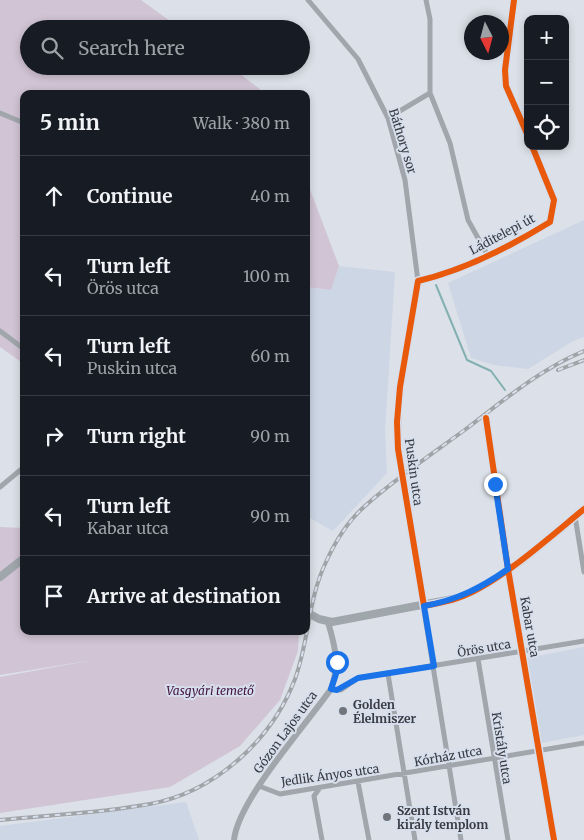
<!DOCTYPE html>
<html lang="en">
<head>
<meta charset="utf-8">
<style>
  :root { --surface:#171b24; --page:#20242c; --text:#f1f3f6; --muted:#9ea1a6; --line:#363941 }
  body { margin:0; font-family:Merriweather,serif; background:var(--page); color:var(--text) }
  .controls { position:absolute; right:15px; top:15px; display:grid; overflow:hidden; border-radius:10px; box-shadow:0 2px 8px #0003 }
  .controls button { width:45px; height:45px; display:grid; place-items:center; padding:0; border:0; border-bottom:1px solid var(--line); background:var(--surface); color:var(--text); font:25px sans-serif }
  .compass { position:absolute; left:464px; top:15px; width:45px; height:45px; border-radius:50%; background:var(--surface); box-shadow:0 2px 8px #0003; rotate:174deg }
  .stop { position:absolute; width:15px; height:15px; margin:-11px; border:4px solid #1a73e8; border-radius:50%; background:#fff }
  .stop.end { background:#1a73e8; border-color:#fff; box-shadow:0 1px 5px #0008 }
  .list { margin:0; padding:0; list-style:none }
  h2 { display:flex; justify-content:space-between; align-items:center; height:65px; margin:0; padding:0 20px; font-size:21px }
  h2 small { font-size:16px; font-weight:400; color:var(--muted) }
  .list li { display:grid; grid-template-columns:32px 1fr auto; gap:15px; align-items:center; box-sizing:border-box; height:80px; padding:0 20px; border-top:1px solid var(--line) }
  .list b { display:block; font-size:19px; white-space:nowrap }
  .list p { margin:0; font-size:16px; white-space:nowrap; color:var(--muted) }
  .list em { font-size:16px; font-style:normal; color:var(--muted) }
  .icon { flex:none; width:28px; height:28px; fill:none; stroke:currentColor; stroke-width:2; stroke-linecap:round; stroke-linejoin:round }
  .map { position:relative; flex:none; width:584px; height:840px; overflow:hidden }
  .search { position:absolute; background:var(--surface); box-shadow:0 2px 8px #0003; left:20px; top:20px; width:290px; height:55px; display:flex; align-items:center; gap:12px; box-sizing:border-box; padding:0 18px; border-radius:28px; color:var(--muted); font-size:19px }
  .panel { position:absolute; background:var(--surface); box-shadow:0 2px 8px #0003; left:20px; top:90px; width:290px; height:545px; border-radius:10px }
  .map>svg:first-child { display:block }
  .built { fill:#cdd6e4 }
  .green { fill:#d1c4d5 }
  .lines { fill:none; stroke-linecap:round; stroke-linejoin:round }
  .stream { stroke:#83b0b1; stroke-width:2 }
  .minor { stroke:#a0a6ab; stroke-width:5 }
  .tertiary { stroke:#a0a6ab; stroke-width:6 }
  .secondary { stroke:#9fa6ac; stroke-width:8 }
  .rail-casing { stroke:#a0a4a8; stroke-width:4 }
  .rail { stroke:#d7dfed; stroke-width:2; stroke-dasharray:5.5; stroke-linecap:butt }
  .cycleway-casing { stroke:#d7dfed; stroke-width:9 }
  .cycleway { stroke:#e8590c; stroke-width:6 }
  .route { stroke:#1a73e8; stroke-width:6 }
  .poi-dot { fill:#71757b; stroke:#d7dfed; stroke-width:2 }
  .labels { text-anchor:middle; dominant-baseline:central; stroke-width:4; stroke-linejoin:round; paint-order:stroke }
  .street-label { font-size:12px; fill:#383b41; stroke:#d7dfed }
  .park-label { font-size:12px; font-style:italic; fill:#421440; stroke:#d7dfed }
  .poi-label { font-size:12px; font-weight:bold; fill:#383b41; stroke:#d7dfed; text-anchor:start }
</style>
</head>
<body>
<div class="map">
<svg width="584" height="840" viewBox="0 0 584 840">
  <rect width="100%" height="100%" fill="#dce0e8"/>
  <path class="built" d="M584,220V337L573,341L528,369L494,365L471,358L448,283Z
    M339,266L395,272L385,430L387,473L333,531L306,516V287L331,290Z
    M584,647V735L541,743L527,658Z
    M186,802L199,840H0V826Z"/>
  <path class="green" d="M0,0H141L181,29H29V66H230L266,94H24V364L0,347Z
    M306,179L339,266L331,290L306,287Z
    M0,527L24,528V631H299L298,651L280,700L240,746L170,787L0,813V677L93,660L0,675Z"/>
  <g class="lines">
    <path class="stream" d="M436,285L467,360L491,371L505,390"/>
    <path class="minor" d="M308,0L358,59L388,118L405,180L418,281L400,387L398,449L461,840
      M426,0L430,19V93L450,143L468,220L488,256
      M514,0L505,70L506,86L528,136
      M0,113L24,123
      M388,118L430,93
      M418,281C465,270 508,248 550,222L554,200L532,146
      M0,331L24,349
      M486,418L508,569L554,840
      M0,487L24,467
      M575,516L584,572
      M478,659L508,840
      M388,674L415,840
      M331,689L341,690L358,678L584,641
      M358,782L369,840
      M259,786L280,794L584,743
      M319,789L314,796L322,840"/>
    <path class="tertiary" d="M234,840C238,800 306,725 331,689C340,664 335,646 328,622"/>
    <path class="secondary" d="M0,577L24,558
      M306,612L319,619L332,622L458,598C505,579 545,541 584,509"/>
    <g class="rail-casing">
      <path id="rail" d="M558,370L584,360
        M0,820C50,815 101,813 150,804C215,792 272,740 295,679C309,641 308,599 326,562C335,542 349,520 365,506C396,478 432,454 466,429C503,401 540,369 584,351"/>
    </g>
    <use href="#rail" class="rail"/>
    <g class="cycleway-casing">
      <path id="cycleway" d="M514,0L505,70L506,86L528,136
        M532,146L554,200L550,222C508,248 465,270 418,281L400,387L397,422L398,449L424,606C435,604 447,602 458,598C497,585 551,536 584,509
        M486,418L508,569L554,840"/>
    </g>
    <use href="#cycleway" class="cycleway"/>
  </g>
  <g class="lines">
    <path class="route" d="M337,662L336,674L331,689L337,690L358,678L434,666L424,606C457,600 481,588 508,569L495,484"/>
  </g>
  <g class="poi-dot">
    <circle cx="343" cy="711" r="5"/>
    <circle cx="387" cy="817" r="5"/>
  </g>
  <g class="labels">
    <g class="street-label">
      <text transform="translate(403 141) rotate(73)">Báthory sor</text>
      <text transform="translate(502 234) rotate(-28)">Láditelepi út</text>
      <text transform="translate(414 472) rotate(82)">Puskin utca</text>
      <text transform="translate(530 627) rotate(80)">Kabar utca</text>
      <text transform="translate(484 648) rotate(-10)">Örös utca</text>
      <text transform="translate(285 732) rotate(-54)">Gózon Lajos utca</text>
      <text transform="translate(502 748) rotate(81)">Kristály utca</text>
      <text transform="translate(448 756) rotate(-10)">Kórház utca</text>
      <text transform="translate(330 775) rotate(-8)">Jedlik Ányos utca</text>
    </g>
    <g class="park-label">
      <text x="210" y="690">Vasgyári temető</text>
    </g>
    <g class="poi-label">
      <text x="353" y="704">Golden<tspan x="353" dy="14">Élelmiszer</tspan></text>
      <text x="397" y="810">Szent István<tspan x="397" dy="14">király templom</tspan></text>
    </g>
  </g>
</svg>
<div class="controls">
<button>+</button>
<button>−</button>
<button><svg class="icon" aria-label="locate" viewBox="0 0 24 24"><circle cx="12" cy="12" r="6"/><path d="M12 2v4M12 18v4M2 12h4M18 12h4"/></svg></button>
</div>
<svg class="compass" viewBox="-18 -18 36 36"><path d="M0-13l5 13h-10z" fill="#e53935"/><path d="M0 13l5-13h-10z" fill="#9ea1a6"/></svg>
<div class="stop" style="left:337px;top:662px"></div>
<div class="stop end" style="left:495px;top:484px"></div>
<div class="search"><svg class="icon" aria-label="search" viewBox="0 0 24 24"><circle cx="10" cy="10" r="6"/><path d="M15 15l6 6"/></svg>Search here</div>
<section class="panel">
<h2>5 min<small>Walk · 380 m</small></h2>
<ul class="list">
<li><svg class="icon" aria-label="ahead" viewBox="0 0 24 24"><path d="M12 20V5M6 11l6-6 6 6"/></svg><div><b>Continue</b></div><em>40 m</em></li>
<li><svg class="icon" aria-label="left" viewBox="0 0 24 24"><path d="M17 20v-9H6M10 6l-5 5 5 5"/></svg><div><b>Turn left</b><p>Örös utca</p></div><em>100 m</em></li>
<li><svg class="icon" aria-label="left" viewBox="0 0 24 24"><path d="M17 20v-9H6M10 6l-5 5 5 5"/></svg><div><b>Turn left</b><p>Puskin utca</p></div><em>60 m</em></li>
<li><svg class="icon" aria-label="right" viewBox="0 0 24 24"><path d="M7 20v-9h11M14 6l5 5-5 5"/></svg><div><b>Turn right</b></div><em>90 m</em></li>
<li><svg class="icon" aria-label="left" viewBox="0 0 24 24"><path d="M17 20v-9H6M10 6l-5 5 5 5"/></svg><div><b>Turn left</b><p>Kabar utca</p></div><em>90 m</em></li>
<li><svg class="icon" aria-label="arrive" viewBox="0 0 24 24"><path d="M6 21V4h12l-3 4 3 4H6"/></svg><div><b>Arrive at destination</b></div></li>
</ul>
</section>
</div>
</body>
</html>
